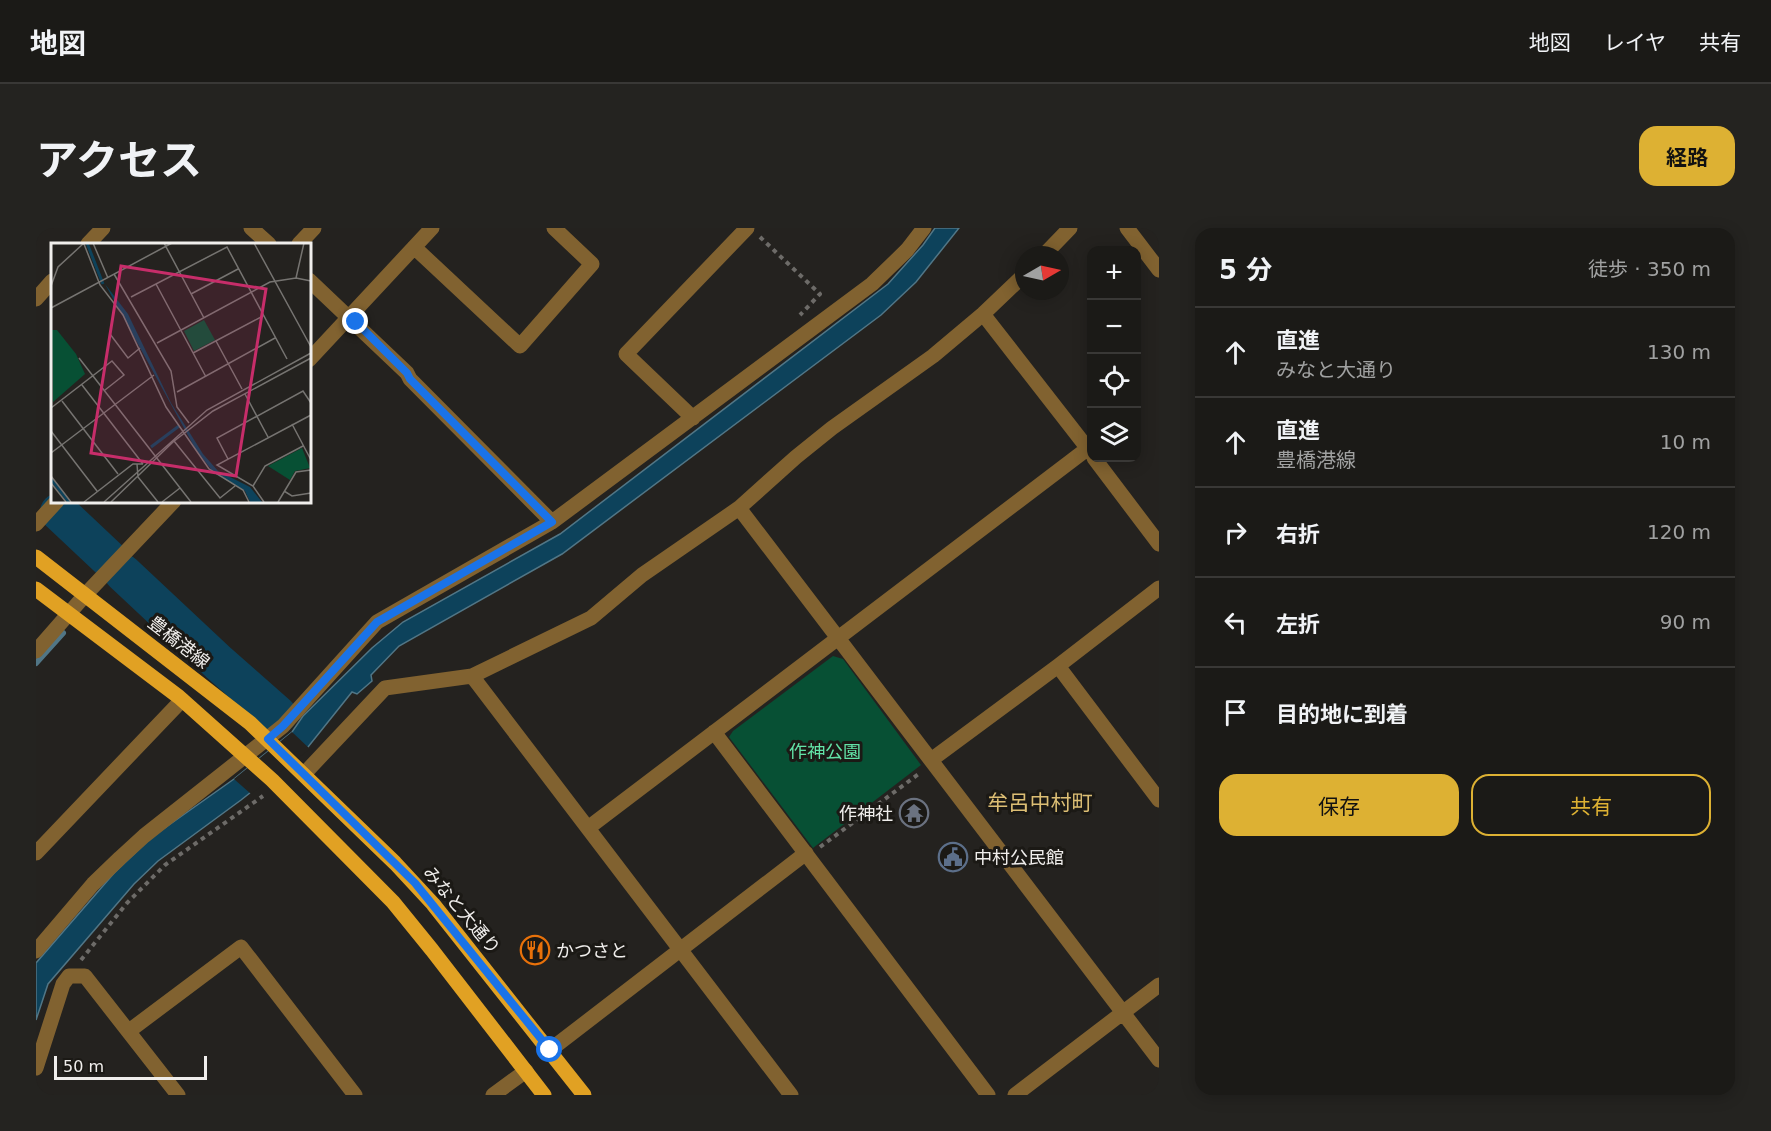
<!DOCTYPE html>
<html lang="ja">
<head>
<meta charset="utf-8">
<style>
  :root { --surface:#1b1a17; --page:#242320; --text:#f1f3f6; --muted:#a0a1a1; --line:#393836; --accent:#ddb133 }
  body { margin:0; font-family:"DejaVu Sans","Noto Sans JP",sans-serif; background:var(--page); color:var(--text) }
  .controls { position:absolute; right:18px; top:18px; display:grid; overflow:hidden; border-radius:12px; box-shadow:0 3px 15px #0003 }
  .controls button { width:54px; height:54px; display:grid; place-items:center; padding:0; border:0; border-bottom:2px solid var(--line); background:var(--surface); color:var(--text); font:30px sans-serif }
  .compass { position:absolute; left:979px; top:18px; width:54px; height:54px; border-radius:50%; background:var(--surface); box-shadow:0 3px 15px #0003; rotate:81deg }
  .scale { position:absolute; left:18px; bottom:15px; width:153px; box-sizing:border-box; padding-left:6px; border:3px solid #f0eeec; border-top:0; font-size:16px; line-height:21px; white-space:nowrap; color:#f0eeec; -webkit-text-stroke:4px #1b1915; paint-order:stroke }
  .stop { position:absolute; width:18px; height:18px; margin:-14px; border:4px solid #1a73e8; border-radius:50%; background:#fff }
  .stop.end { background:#1a73e8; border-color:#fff; box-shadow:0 2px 6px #0008 }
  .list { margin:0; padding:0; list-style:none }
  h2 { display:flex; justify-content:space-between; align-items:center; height:78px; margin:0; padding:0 24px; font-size:26px }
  h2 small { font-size:20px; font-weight:400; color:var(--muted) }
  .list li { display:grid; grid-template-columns:39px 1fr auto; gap:18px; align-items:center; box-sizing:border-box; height:90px; padding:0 24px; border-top:2px solid var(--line) }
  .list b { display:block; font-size:22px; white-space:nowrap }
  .list p { margin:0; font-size:20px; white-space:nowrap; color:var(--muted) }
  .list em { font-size:20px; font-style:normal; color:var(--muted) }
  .actions { display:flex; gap:12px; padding:18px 24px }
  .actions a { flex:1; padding:14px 0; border:2px solid var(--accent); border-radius:18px; text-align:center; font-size:21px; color:var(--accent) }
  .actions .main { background:var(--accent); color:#111 }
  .icon { flex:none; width:33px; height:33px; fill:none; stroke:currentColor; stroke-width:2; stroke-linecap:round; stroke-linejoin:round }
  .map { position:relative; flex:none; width:1123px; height:867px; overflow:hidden; border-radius:18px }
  header { display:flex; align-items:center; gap:36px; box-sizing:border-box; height:84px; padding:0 30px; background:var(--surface); border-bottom:2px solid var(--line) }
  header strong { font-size:28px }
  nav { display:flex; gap:33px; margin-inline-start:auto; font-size:21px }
  .intro { display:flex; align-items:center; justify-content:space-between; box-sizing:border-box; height:144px; padding:0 36px }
  h1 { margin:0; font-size:42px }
  .button { padding:15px 27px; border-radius:18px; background:var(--accent); color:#111; font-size:21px; font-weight:700 }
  main { display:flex; gap:36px; padding:0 36px }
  aside { flex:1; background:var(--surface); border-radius:18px; box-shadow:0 3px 15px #0003 }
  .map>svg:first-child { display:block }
  .green { fill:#075034 }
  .water { fill:#0d425b; stroke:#517686; stroke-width:1.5 }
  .pier { fill:#24221f }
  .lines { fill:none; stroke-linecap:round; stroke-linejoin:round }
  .stream { stroke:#517686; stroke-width:6 }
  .river { stroke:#0d425b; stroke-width:38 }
  .path { stroke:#6d6b68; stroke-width:4; stroke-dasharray:4.5 4.5; stroke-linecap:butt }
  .minor { stroke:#816230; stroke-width:15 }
  .major { stroke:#e1a123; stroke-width:15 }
  .route { stroke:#1a73e8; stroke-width:8 }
  .labels { text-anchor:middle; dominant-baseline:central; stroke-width:6; stroke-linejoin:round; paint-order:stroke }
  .street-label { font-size:18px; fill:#f0eeec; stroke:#1b1915 }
  .park-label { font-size:18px; fill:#62e3a7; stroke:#1b1915 }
  .poi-label { font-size:18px; fill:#f0eeec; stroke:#1b1915; text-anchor:start }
  .quarter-label { font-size:21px; fill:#dcbe74; stroke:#1b1915 }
  .inset-river { fill:none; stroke:#0d425b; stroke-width:3 }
  .inset-road { fill:none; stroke:#767471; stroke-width:1.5 }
  .view { fill:#c72d6a; fill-opacity:0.15; stroke:#c72d6a; stroke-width:3 }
  .inset-edge { fill:none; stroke:#f0eeec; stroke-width:3 }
</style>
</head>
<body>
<header>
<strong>地図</strong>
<nav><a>地図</a><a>レイヤ</a><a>共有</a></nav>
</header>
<div class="intro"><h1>アクセス</h1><a class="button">経路</a></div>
<main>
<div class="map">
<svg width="1123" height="867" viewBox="0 0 1123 867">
  <rect width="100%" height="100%" fill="#24221f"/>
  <path class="green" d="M797,428L807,431L885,537L777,620L693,509L697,503Z"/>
  <path class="water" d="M899,0H923L880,54L845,87L526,326L363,418L335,447L336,453L321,466L316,464L272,519L205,572L122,633L98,656L12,756L0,792V735L79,644L116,609L198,551L256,504L267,488L336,420L367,394L524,306L852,56L887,17Z"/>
  <path class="pier" d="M256,504L274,521L215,566L198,551Z"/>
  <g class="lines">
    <path class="stream" d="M0,435L27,405"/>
    <path class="river" d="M23,284L74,332
      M87,345L183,435L242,487"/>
    <path class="path" d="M724,9L784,66L764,87
      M784,619L884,545
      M45,732L91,675L129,637L227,568"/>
    <path class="minor" d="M215,0L233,16
      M1091,0L1123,42
      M52,16L67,0
      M263,16L278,0
      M378,19L484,118L556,36L518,0
      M1008,27L1034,0
      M273,52L371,145L374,151L516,294
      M0,71L16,53
      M947,86L1056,226
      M273,132L396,0
      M657,190L590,126L711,0
      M1058,230L1123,316
      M703,280L1123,832
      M0,296L21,273
      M0,423L50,366L138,273
      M1022,438L1123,572
      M436,448L755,867
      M678,504L952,867
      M895,532L1022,438L1123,360
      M268,546L349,460L436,448L555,390L606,347L703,280L760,229L796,200L897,128L947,86L988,47
      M552,600L1051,221
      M0,625L146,472
      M0,723L57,656L84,630L108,608L247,498L341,394L516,294L836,56L871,22L888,0
      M93,803L205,719L319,867
      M514,822L770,625
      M0,840L27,756L33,748H49L142,867
      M457,867L490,843
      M979,867L1123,757"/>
    <path class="major" d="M0,329L214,495L359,635L397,676L548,867
      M0,361L143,469L236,552L357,674L396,722L508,867"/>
  </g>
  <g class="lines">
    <path class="route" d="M320,94L371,145L374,151L516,294L341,394L247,498L232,511L379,655L514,822"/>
  </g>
  <defs>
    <g id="temple-ring" transform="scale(1.5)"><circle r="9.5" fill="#1b1915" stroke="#6b7280" stroke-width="1.5"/><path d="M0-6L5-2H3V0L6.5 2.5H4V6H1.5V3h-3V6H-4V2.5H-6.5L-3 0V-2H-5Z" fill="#6b7280"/></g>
    <g id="civic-ring" transform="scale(1.5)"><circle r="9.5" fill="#1b1915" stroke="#5c6f8a" stroke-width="1.5"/><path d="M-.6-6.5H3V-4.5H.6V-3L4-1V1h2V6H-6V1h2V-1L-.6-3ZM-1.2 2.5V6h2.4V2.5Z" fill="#5c6f8a"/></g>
    <g id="restaurant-ring" transform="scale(1.5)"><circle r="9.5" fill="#1b1915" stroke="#e8710a" stroke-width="1.5"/><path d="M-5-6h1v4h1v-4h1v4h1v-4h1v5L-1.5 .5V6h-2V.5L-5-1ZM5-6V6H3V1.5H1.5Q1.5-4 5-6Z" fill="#e8710a"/></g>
  </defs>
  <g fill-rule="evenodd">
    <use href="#temple-ring" x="878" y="585"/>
    <use href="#civic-ring" x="917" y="629"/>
    <use href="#restaurant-ring" x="499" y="722"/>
  </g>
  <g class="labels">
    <g class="street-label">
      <text transform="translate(143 414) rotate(38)">豊橋港線</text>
      <text transform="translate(426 682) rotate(50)">みなと大通り</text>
    </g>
    <g class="park-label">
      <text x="789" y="523">作神公園</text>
    </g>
    <g class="poi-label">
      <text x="857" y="585" text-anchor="end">作神社</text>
      <text x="938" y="629">中村公民館</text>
      <text x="520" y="722">かつさと</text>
    </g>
    <g class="quarter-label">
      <text x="1004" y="575">牟呂中村町</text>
    </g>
  </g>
  <g transform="translate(15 15)">
    <rect width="260" height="260" fill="#24221f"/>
    <path d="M153,77L164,97L143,108L133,88ZM1,87H6L25,111L34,131L2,159ZM251,205L259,225L244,228L239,237L217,223Z" fill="#075034"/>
    <path d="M54,41L77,71L120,160L152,211L167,228L199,244L211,259H199L194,248L163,230L145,207Z" fill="#0d425b"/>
    <path class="inset-river" d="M36,0L52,41M100,204L128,183M0,236L18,259"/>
    <path class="inset-road" d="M42,0L57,35M113,0L153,75M203,0L260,104M33,1L49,42L72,72L115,164L158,226L192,247L198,259M63,31L120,128L126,164L138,180M245,35L253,0M105,41L155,134M0,43L7,24L33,0M140,51L187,26M80,54L176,4L236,116M0,65L121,0M59,91L77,115L89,105M165,98L191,146M106,100L219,39L245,35L260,38M142,110L212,73M28,115L140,259M31,142L92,221M126,149L224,95M194,151L217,194M11,158L67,231M0,165L61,118L73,132L54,147M241,181L260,217M0,188L46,248M123,198L169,255L184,243M0,210L103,132M177,216L166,195L252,148L260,160M86,221L87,234L107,259M0,233L20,259M0,240L15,259M202,243L214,223L252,203M233,248L241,253L260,250M33,259L82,221H92M53,259L156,167L260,110M60,259L122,199L162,168L260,115M111,259L129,245M213,259L202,243L166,222L260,172M227,259L245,229L260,227"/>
    <path class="view" d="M70,23L215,46L185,233L40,210Z"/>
    <rect width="260" height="260" class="inset-edge"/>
  </g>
</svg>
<div class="controls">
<button>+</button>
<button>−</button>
<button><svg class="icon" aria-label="locate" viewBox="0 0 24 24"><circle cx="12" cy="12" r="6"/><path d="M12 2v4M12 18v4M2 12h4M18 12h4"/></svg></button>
<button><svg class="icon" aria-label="layers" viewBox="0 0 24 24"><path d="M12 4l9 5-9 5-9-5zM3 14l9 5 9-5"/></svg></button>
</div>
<svg class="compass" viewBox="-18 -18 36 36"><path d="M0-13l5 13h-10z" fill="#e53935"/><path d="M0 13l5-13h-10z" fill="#a0a1a1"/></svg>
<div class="scale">50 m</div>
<div class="stop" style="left:514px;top:822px"></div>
<div class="stop end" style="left:320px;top:94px"></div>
</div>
<aside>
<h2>5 分<small>徒歩 · 350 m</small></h2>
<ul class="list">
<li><svg class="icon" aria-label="ahead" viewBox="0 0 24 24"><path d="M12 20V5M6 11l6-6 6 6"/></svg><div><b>直進</b><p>みなと大通り</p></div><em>130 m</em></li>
<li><svg class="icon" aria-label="ahead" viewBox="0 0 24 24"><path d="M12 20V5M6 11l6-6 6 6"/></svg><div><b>直進</b><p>豊橋港線</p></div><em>10 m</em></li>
<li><svg class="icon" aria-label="right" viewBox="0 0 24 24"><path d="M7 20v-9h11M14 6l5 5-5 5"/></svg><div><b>右折</b></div><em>120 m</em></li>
<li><svg class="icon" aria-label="left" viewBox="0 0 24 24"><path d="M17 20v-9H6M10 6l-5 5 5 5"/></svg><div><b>左折</b></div><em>90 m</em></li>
<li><svg class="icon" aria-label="arrive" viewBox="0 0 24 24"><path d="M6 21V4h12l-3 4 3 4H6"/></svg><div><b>目的地に到着</b></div></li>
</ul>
<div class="actions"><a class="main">保存</a><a>共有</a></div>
</aside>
</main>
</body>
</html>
